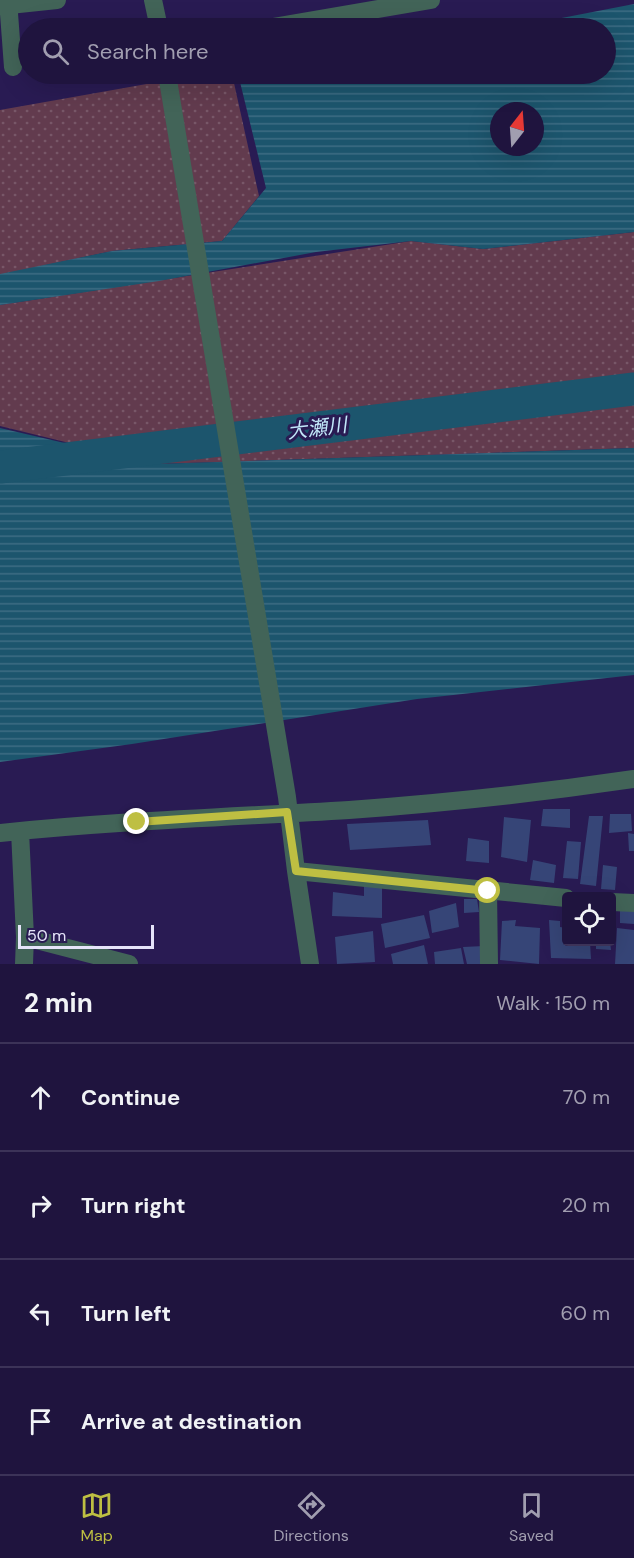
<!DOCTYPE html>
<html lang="en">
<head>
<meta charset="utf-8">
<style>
  :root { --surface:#1f143e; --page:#271d45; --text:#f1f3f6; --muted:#a19eb0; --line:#3c3358; --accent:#bebf42 }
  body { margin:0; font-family:"DM Sans","Noto Sans JP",sans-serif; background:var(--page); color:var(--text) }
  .controls { position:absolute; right:18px; bottom:18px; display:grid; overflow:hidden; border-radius:6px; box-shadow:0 6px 24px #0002 }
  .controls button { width:54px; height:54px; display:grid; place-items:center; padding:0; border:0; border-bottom:2px solid var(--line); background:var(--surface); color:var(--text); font:30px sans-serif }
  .compass { position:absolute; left:490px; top:102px; width:54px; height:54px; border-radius:50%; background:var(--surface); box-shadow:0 6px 24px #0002; rotate:17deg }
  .scale { position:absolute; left:18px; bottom:15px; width:136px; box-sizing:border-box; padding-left:6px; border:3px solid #e5e4f9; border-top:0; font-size:16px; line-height:21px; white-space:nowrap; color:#e5e4f9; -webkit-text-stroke:4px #291b53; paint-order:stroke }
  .stop { position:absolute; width:18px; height:18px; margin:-14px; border:4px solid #bebf42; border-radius:50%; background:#fff }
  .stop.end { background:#bebf42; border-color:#fff; box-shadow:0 2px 6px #0008 }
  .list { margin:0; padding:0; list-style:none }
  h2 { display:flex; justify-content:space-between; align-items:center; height:78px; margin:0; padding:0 24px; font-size:26px }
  h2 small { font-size:20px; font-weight:400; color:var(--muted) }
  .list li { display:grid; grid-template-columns:39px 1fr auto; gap:18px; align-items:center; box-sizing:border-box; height:108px; padding:0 24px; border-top:2px solid var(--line) }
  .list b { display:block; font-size:22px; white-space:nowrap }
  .list em { font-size:20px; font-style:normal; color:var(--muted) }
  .icon { flex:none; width:33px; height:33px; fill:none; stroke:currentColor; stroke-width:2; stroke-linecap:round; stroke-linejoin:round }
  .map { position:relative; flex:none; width:634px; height:964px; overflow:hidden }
  .search { position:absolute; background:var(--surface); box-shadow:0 6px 24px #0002; left:18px; right:18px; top:18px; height:66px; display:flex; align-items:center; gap:15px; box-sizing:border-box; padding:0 21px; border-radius:33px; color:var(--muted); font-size:22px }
  .sheet { height:510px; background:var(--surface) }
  nav { display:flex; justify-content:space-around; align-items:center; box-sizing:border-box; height:84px; border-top:2px solid var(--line); background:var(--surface); font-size:16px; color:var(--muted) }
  nav a { display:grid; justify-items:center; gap:3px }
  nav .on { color:var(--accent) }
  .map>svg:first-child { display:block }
  .grass { fill:url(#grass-dots) }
  .water { fill:url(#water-rules); fill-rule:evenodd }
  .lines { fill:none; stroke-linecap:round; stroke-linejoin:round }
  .river { stroke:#1c556d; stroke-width:33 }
  .building { fill:#364577 }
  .minor { stroke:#426458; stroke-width:18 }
  .route { stroke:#bebf42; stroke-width:8 }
  .labels { text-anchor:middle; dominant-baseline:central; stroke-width:6; stroke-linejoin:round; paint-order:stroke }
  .water-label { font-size:20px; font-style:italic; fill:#c2e8fa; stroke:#291b53 }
</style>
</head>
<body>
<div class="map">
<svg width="634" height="964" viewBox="0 0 634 964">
  <defs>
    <pattern id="grass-dots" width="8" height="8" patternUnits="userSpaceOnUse" patternTransform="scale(1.5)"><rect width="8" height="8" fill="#623b4e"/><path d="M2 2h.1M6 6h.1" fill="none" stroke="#785768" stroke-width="1.8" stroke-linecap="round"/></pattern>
    <pattern id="water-rules" width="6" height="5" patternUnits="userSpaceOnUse" patternTransform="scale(1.5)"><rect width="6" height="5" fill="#1c556d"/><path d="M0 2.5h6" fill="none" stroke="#3d6d83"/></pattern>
  </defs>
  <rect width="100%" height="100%" fill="#291b53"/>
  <path class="grass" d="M203,74H232L259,196L222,241L112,251L0,275V110Z
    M634,232V448L155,464L0,426V305L411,241L483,249Z"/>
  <path class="water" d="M634,4V232L483,249L411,241L316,252L159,281L0,305V274L112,251L222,241L266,188L240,82L282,74H606V28H510ZM499,111H535V147H499Z
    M0,428L155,464L634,448V675L417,699L132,744L0,762Z"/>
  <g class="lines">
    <path class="river" d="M0,467L634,389"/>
  </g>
  <path class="building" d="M543,809H570V828L541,826Z
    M610,814H631L632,831L609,833Z
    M589,816H603L596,886L580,884Z
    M504,817L531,820L527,862L501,857Z
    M428,820L431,845L350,850L347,824Z
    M628,833L634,834V851H629Z
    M468,838L489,841V863L466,861Z
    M567,841L581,842L578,879L563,878Z
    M533,860L556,865L554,883L530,880Z
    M603,865L617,867L615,890L601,889Z
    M364,882L382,884V918L332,916L333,892L364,896Z
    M464,899H477L479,912L464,913Z
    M456,903L459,927L432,933L429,911Z
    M620,911H634V924L620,923Z
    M424,915L430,938L385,948L381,924Z
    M516,920L515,926L540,928L539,964L500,960L502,921Z
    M549,920L560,921V927L566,928V942H590L591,959L551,958Z
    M617,928L634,930V964H615Z
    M373,931L375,962L337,964L335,937Z
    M596,942H610L611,950L596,949Z
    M424,945L428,964H393L391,954Z
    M484,946L485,964H467L463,947Z
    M461,948L464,964H435L434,952Z"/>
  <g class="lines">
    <path class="minor" d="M8,0L13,67
      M153,0L159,28
      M0,6L57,0
      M267,28L431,0
      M167,74L287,797L296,871L310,964
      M20,831L25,937L24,964
      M0,833C116,821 233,817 349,810C445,803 539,793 634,779
      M296,871L566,898
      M488,891L489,964
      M612,902L634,903
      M25,937L129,964"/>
  </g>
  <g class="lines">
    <path class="route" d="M137,822L287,812L296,871L488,891"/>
  </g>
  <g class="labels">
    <g class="water-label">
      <text transform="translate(317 428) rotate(-7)">大瀬川</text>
    </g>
  </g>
</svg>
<div class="controls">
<button><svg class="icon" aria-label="locate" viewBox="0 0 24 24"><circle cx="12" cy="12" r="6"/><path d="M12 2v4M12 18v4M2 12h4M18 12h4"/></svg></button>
</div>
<svg class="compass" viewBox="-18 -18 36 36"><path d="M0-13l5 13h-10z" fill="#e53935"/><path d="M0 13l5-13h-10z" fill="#a19eb0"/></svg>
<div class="scale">50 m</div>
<div class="stop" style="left:488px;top:891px"></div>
<div class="stop end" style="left:137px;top:822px"></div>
<div class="search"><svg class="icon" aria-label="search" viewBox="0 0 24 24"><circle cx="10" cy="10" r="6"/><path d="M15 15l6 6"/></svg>Search here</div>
</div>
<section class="sheet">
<h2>2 min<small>Walk · 150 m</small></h2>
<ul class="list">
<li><svg class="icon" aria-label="ahead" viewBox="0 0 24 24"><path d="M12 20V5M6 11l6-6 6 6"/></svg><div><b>Continue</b></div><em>70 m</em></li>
<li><svg class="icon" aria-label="right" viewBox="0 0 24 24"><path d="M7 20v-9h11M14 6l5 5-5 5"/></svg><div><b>Turn right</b></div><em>20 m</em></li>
<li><svg class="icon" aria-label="left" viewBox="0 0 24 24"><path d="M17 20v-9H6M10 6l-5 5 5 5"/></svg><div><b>Turn left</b></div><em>60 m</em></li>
<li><svg class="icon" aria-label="arrive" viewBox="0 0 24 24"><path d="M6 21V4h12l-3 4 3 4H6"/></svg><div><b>Arrive at destination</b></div></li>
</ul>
</section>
<nav>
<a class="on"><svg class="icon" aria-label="map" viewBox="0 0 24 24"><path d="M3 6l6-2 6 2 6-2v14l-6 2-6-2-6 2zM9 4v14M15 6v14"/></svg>Map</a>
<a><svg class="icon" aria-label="directions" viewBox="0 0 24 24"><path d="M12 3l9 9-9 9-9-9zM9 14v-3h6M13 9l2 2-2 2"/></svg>Directions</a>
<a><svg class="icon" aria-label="saved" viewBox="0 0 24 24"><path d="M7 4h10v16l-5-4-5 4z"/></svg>Saved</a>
</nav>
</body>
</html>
